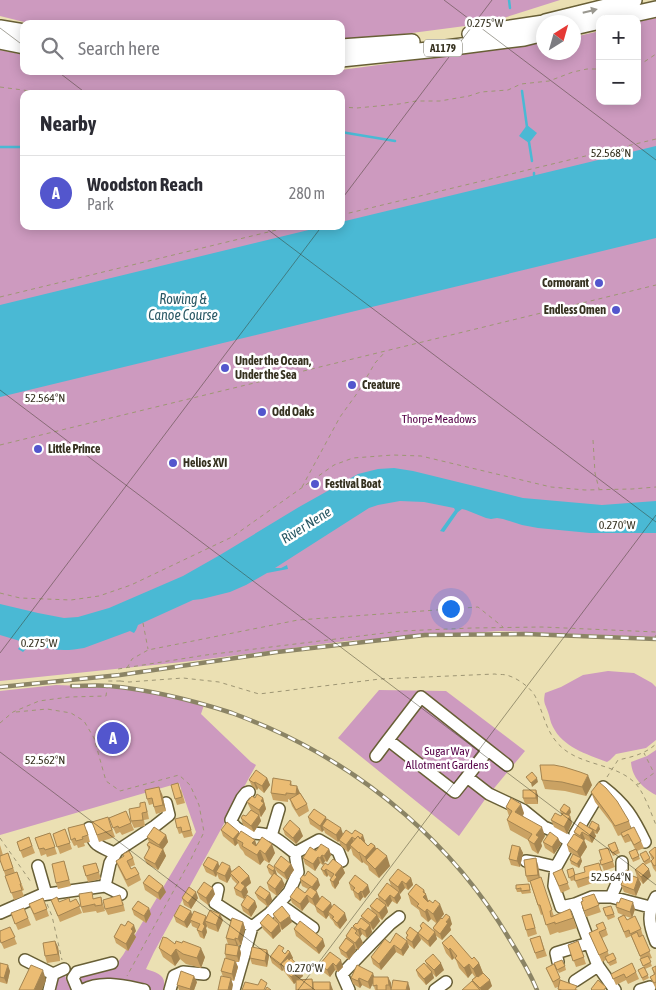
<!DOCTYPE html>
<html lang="en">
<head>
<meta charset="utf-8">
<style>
  :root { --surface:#fff; --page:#f7f7f7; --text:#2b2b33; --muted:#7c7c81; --line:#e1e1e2; --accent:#5356cd }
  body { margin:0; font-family:"Asap Condensed",sans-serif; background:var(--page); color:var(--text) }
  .controls { position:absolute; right:15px; top:15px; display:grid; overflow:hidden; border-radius:10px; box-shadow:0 2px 12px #0003 }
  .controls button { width:45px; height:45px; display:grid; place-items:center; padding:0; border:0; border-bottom:1px solid var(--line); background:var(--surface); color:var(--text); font:25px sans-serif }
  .compass { position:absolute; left:536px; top:15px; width:45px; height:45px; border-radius:50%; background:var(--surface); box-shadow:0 2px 12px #0003; rotate:37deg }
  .you { position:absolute; left:450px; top:608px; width:18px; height:18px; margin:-12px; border:4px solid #fff; border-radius:50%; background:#1a73e8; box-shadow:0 0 0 8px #1a73e833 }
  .badge { display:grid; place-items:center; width:32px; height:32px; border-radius:50%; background:var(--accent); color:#fff; font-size:16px; font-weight:700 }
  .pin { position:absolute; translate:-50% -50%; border:2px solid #fff; box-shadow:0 1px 5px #0006 }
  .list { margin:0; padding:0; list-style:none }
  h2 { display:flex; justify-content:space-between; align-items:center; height:65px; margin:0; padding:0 20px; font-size:21px }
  h2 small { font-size:16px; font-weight:400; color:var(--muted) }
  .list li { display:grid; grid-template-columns:32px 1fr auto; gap:15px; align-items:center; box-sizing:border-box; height:75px; padding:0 20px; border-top:1px solid var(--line) }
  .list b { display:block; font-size:19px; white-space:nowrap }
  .list p { margin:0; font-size:16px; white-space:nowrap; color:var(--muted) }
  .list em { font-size:16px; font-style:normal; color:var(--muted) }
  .icon { flex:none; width:28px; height:28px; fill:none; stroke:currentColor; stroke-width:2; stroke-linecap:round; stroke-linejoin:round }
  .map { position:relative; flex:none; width:656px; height:990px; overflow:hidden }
  .search { position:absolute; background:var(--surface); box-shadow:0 2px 12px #0003; left:20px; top:20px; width:325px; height:55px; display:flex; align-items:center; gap:12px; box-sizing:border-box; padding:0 18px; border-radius:10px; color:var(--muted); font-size:19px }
  .panel { position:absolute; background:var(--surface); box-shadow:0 2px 12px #0003; left:20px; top:90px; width:325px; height:140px; border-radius:10px }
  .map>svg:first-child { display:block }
  .green { fill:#cd9abf; fill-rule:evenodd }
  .water { fill:#4ab9d4 }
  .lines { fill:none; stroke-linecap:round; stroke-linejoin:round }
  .stream { stroke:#4ab9d4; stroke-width:2.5 }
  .minor-casing { stroke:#685f36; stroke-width:14 }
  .major-casing { stroke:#685f36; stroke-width:18 }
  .path { stroke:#9e9674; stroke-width:1; stroke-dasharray:4 4; stroke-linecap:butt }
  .minor { stroke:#fff; stroke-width:11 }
  .major { stroke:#fff; stroke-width:15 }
  .rail-casing { stroke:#8b8465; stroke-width:4.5 }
  .rail { stroke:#fff; stroke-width:2.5; stroke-dasharray:8; stroke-linecap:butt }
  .wall { fill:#caa263; fill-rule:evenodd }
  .shaded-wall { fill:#a48450 }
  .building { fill:#ebbc73; stroke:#a48450 }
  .oneway { fill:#9a9890 }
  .ticks { fill:none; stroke:#363220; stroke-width:1; stroke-opacity:0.45 }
  .poi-dot { fill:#5356cd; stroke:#fff; stroke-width:2 }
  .labels { text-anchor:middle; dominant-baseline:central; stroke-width:5; stroke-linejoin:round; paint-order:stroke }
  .shield { fill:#fff; stroke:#727063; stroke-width:1 }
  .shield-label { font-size:11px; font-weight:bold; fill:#363220 }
  .poi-label { font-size:12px; font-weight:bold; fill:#363220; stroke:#fff; text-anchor:start }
  .park-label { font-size:12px; fill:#550047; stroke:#fff }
  .water-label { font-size:14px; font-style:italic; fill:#2a5965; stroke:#fff }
  .ticks-label { font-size:12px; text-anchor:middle; fill:#363220; stroke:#fff; stroke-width:5; stroke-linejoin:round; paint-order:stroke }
</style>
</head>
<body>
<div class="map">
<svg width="656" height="990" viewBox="0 0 656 990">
  <rect width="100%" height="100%" fill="#ebe0b3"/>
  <path class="green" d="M0,0H560L488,23L366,39H341V24H47L24,22L0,16Z
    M656,18V637L500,631L346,641L192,661L0,681V50L24,55V71H238L254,72L341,71V70L543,43L544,52H574V37L600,31V101H637V22ZM24,94H341V226H24Z
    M608,671L634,673L652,683L656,687V740L646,748L616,754L610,760L607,762C586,754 563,747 553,727C550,722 550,717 548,712C545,703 543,703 545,693L561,687L583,675Z
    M56,685C74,686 92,685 110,686C142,689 173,696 204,705L201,714L251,762L256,765L154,952L146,969C157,973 168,975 163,990H52L57,975L62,973L65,975L67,982L89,970L114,967L123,955L196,832L179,783L0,835V691Z
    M379,690L446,691L525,751L486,798L459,836L338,738Z
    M656,750V795C643,788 632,778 631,762L647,756Z"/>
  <path class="water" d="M527,125L537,133L529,143L519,136Z
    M656,146V238L0,397V305L325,226H341V222Z
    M394,468L413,471L523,498L602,505L656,501V533H590L538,528L522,525L503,519L497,518L491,519L486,518L466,510L462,509L458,512L444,532L440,531L455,510L454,508L424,502L400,501L378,505L369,508L275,568H281L287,565L288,569L267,573L246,585L230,592L202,599L193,600L138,625L136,630L134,633L130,631L84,648C73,650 63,651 52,649C46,648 39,644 33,645C28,646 26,649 23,652L18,649L21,645L20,641L0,635V604L38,613L64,618L78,617L109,608L183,576L220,555L299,507L358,474L378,469Z"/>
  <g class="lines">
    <path class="stream" d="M509,0L510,8
      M522,91L527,127
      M341,132L395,141
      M529,142L532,161
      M0,147H24
      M534,173V175"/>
    <g class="minor-casing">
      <path id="minor" d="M388,740L421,697L488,750L467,777
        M488,750L507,765
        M376,756L388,740L455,792L467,777L489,794L523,810L544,827L556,832L570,842L556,867L554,886L561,907L575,904
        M249,792L246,793L242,798L231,820C238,838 260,830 273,837C281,841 288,848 295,853L319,840L338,851L342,861
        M89,828C94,847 98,845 114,853
        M575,834L603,787C625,804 633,817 645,842
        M271,836L279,809
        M526,861L539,863L556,867
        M38,866L46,894
        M105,886L121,894
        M218,889L215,903L252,927
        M611,897L622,872V862
        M656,897C647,913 649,925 656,942
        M279,904L313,928
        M0,913L41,895L105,886L110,863L117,851L155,826L169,815L166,803
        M25,960L53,974
        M558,962L556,953L589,943
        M575,981L598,966
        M49,990L53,974L64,969
        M78,990L73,978L77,972L112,963
        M83,990C102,980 124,986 144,990
        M170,990L174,976L183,972L204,974
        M234,990L252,927L270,913L289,892L298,872L295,853
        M349,990L342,974L390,924L399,917
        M435,990L446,982
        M615,990L598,966L575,904L592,897H611L650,907
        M640,990L650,987"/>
    </g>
    <g class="major-casing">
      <path id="major" d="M611,19L656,9
        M545,22L634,0
        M574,27L600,21
        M0,28L24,32
        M470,34L544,23
        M0,41L24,46
        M341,47L412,42
        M341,59L438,49L524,38L544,33"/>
    </g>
    <path class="path" d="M637,64L644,62L656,54
      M0,87L53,94
      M167,94L200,91L216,94
      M341,107L357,108L399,104L416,101H440L469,96L481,92L508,90L521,84L549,81L573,72L587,69H600
      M341,215L656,139
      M0,297L293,226
      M593,440L595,473L599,489
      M0,445L656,285
      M302,487L340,417L358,392L375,363L385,352
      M0,593L20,598L71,600L99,596L131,585L232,537L334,465L353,458L393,455L421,456L551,487L585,490L632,489L656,487
      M143,623L148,649
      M655,637L656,635
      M127,668L132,659L148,650L298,620L478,607L503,627
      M120,681L129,682L183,678L219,682L259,694L380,679L495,674C498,675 502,674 506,675C516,677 532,688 536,698C543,712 545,727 555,740C575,767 613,761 635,783C644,792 651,813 656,825
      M16,712L47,709L71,713L84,721L94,738L106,781L120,791L179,775L190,785L199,805L204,832L191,859L127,976
      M0,723L13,712L39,701L69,697L106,696L108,681H120L118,669L206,655L401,631L472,628L542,627L656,632
      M607,777L618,760C632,757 645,754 656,744
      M637,784H639L654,773L644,753
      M0,838L31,882
      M47,904L52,916L62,960"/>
    <use href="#minor" class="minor"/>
    <use href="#major" class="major"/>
    <g class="rail-casing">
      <path id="rail" d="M72,686C85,686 97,685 110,686C151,690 192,700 232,713C243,717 255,722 267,727C367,771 454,845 510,940C520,956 530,973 537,990
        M0,687L120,675L277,652L425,635L526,634L656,639"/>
    </g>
    <use href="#rail" class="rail"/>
  </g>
  <path class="wall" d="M267,778L270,785L264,793L258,788L257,790L252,786L249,780Z
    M542,780L592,785L586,796L565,791L545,789Z
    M291,781L292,786L300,793L307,804L309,811L299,817L292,806L290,800L288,799V802L273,800L271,793Z
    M181,789L185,803L177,805L175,799Z
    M536,790L538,796V804H525L523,798Z
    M591,792L629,821L631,828L641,841L644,848L637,851L640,859L633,862L629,852L635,849L631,841L625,843L621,835L618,836L612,824L595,802Z
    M162,794L166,811L156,814L153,804L149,805L147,799Z
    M255,798H263L266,809L261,817L259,815L261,821L254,832L243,825L241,818L246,816L251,810L247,802Z
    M506,807L524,813L523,816L545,836L541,843L542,846L538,854L532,850L528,840L510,830L507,820L509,816Z
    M147,809L149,819L144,820L145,826L134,828L131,821Z
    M560,810L571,812L569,816H570L572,823L567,834L554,827L551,820L561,816L562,814H561Z
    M126,811L134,830L122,835L120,832L116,834L109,818Z
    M187,816L193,836L184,838L182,833L179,834L177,828Z
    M108,817L115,837L99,842L92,822Z
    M308,817H326V820L343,834H352L365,841V842L368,846H375L376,849L390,866L379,878L369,870L368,866L363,862L362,863L353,855L351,848L348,852L341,846L339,841L338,842L325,833L324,830L322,832L310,824Z
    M589,827L600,829L597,834L594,833L596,836L592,843L585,839L584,840L587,847L580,858L582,861L579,868L571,864L570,860L573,854L569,852L567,845L575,834L574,832Z
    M65,829L72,849L60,854L53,834Z
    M283,829L303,836L296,844L285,835Z
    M87,830L90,842L84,843L85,846L78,848L77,845L74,846L71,840Z
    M221,830L239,834L257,845L275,853L269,863L264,860L260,865L245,855L243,851L240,848L238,843L235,846L223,836Z
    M50,833L57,854L47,857L46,854L41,856L35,838Z
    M166,835L168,842L163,849L166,856L158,870L147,864L144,858L149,850L147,845L149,842L147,837Z
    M29,837L35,853L23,858L17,842Z
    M558,838L561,844L554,854L545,848L543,842Z
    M615,842L620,853L613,856L608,845Z
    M0,845L3,855L8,853L15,873L17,872L24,890L22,891L24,896L14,900L0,860Z
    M520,847L523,853L520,867L511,865L509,859Z
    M608,848L615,867L604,871L600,860H602Z
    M656,848V872L653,868L651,862L645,865L640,854L650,858L651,861L652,860L649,852Z
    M329,849L331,855L327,862L325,861L323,865L320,863L315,871L305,864L303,858L316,851Z
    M133,858L135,865L130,867L131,869L139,874L141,880L128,887L118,867L116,861Z
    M64,861L71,886L58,889L56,883Z
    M218,862L219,867L249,876L251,883L246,887L248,892L244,899L236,895L234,888L237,884L232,879L231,876L227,883L219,879L217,874L216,877L206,872L203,865Z
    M96,863L101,879L88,882L83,866Z
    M269,864L285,885L277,896L269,890L267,883L272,876L269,873L267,867Z
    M291,864L294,870L287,880L277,872L274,866Z
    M328,865L342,866L345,873L339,881V883L335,889L332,886L330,880L331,878L328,875L327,877L324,875L321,869Z
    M538,865L540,878L554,916L570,909L577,928L559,933L558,932L550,935L543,914L541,915L530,882H528L526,876Z
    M562,869L570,889L561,893L553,873Z
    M601,869L604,879L578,888L575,880L571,881L567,870L576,875Z
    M635,870L651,876L643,884L639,879L641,884L636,896L624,892L621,885L624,878V877L633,876L637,877Z
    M411,878L413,885L408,890L405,888L400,894L399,893L401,898L397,904L392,901L388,907L386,906L388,912L382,920L378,917L380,921L373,930L371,928L372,932L367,938L362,934L360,937L358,935L360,937L363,943L358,950L355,948L356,950L349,960L341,954L339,948L346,938V936L354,929L353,926L363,920L361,916L372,911L370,906L379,900L378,895L391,886L389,880Z
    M300,879L320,885L316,891L320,899L315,906L309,902L302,911L292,903L290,897L305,893L308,889L302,886Z
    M143,883L166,892L160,900L145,890Z
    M349,883L370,892L365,898L363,897L360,901L355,897L353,891L351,890Z
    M529,884L531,893L522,894L521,892H517L516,889Z
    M424,890L428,901L444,914L441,918L452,924L450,927L451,930L442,940L435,935L437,939L430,947L421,939L414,949L408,944L409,947L403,956L396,952L381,970L373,964L371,957L390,943L407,941L406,938L407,936L406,933H418L421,929L420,926L434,932L433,928L436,923L431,919L428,922L421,916L419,910L411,904L408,894Z
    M197,892L215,894L208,905L200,899Z
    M255,893H270L272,900L268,907L258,899Z
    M594,894L601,912L586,917L581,902Z
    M101,897L105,911L97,913L96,911L83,913L81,907L94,898Z
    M43,898L49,916L36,921L29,904Z
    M182,898H198L191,909L184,905Z
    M76,899L82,913L60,922L51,900L59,902H70Z
    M255,901L257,907L251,917L243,911L241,905Z
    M123,902L125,911L108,915L105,909Z
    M315,906L332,907L347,920L340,929L335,925L333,921L330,918L329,915L326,919L317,912Z
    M616,907L635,909L632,918L641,929L643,936L652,958L649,959L652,966L645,969L649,978L643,981L638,970L644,967L641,959L631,936L626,938L618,918L623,915L618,913ZM625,916L631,918L627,920Z
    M603,908L614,914L615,917L608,920Z
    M132,909L151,914L146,923L134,915Z
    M191,911L192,915L206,916L207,918L223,920L218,932L208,928L207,926L206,928L207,932L204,939L200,937L197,930L198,929L192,926L191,922L187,928L176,922L174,916Z
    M11,913L28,918L31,925L18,930Z
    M273,914L292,922L282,930L280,927L281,931L273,939L263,929L260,923L275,921Z
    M533,920L537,934L528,937L526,930Z
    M243,922L245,928L241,945H238L237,946H239L241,953L239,962H236L238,967L234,981L231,980L233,985L223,977L221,971L226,958L225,954L228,944L226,938Z
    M10,927L17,944L4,949L0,940Z
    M294,929L325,946L319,954L296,936Z
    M606,929L608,935L602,938L609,955L616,959L617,963L610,966L606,960L602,962L589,933Z
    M136,931L134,934L136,937L128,951L116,943L114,937Z
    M540,936L547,956L537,959L530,939Z
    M55,941L58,947L60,961L47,963L45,956Z
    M578,941L586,964L576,967L568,945Z
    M442,943L472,959L479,963L483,973L492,986L488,990H462L474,983L472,980L475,977L472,973L468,978L459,968L456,960L454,958L452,960L446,953Z
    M175,944L205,957L201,968L186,964L180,959L175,966L163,957L159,948Z
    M267,950L269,956L267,967L252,964L250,958Z
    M290,952L293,958L292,959L303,976L298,980L312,979L313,982L333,990H296V982L294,984L283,970L282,971L272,963L270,957Z
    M330,952L343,967L338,972L335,970L330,977L322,971L320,964Z
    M425,961L444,970L436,977L432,973L434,978L426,985L418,976L416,970L427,966Z
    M0,963L10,971L7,984L0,982Z
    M554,963L565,966L566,970L559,973Z
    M554,964L561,981L578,990H558V987L555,988L546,968Z
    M656,966V989L650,977L654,975L652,968Z
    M636,972L639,979L628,984L626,980L616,985L611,974Z
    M388,977L391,983V990H375L373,983L370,989L362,985L360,988L353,984L351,978Z
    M197,982L194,990H179L177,985Z"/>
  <path class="shaded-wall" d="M588,775L592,785L586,796L582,787Z
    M267,778L270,785L264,793L262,786Z
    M537,778L538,782L532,787L531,783Z
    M255,782L258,788L257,790L254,783Z
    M297,786L300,793L299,801L296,794Z
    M159,787L162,794L166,811L163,805Z
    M536,790L538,796V804L536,798Z
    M263,798L266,809L261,817L259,810L261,801Z
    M521,804L524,813L519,822L515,812Z
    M570,808L571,812L567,818L566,814Z
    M259,815L261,821L254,832L251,826Z
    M570,816L572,823L567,834L564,827Z
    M326,817L328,824L322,826L324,830L322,832L320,826Z
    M599,825L600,829L597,834L596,831Z
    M542,827L545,836L541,843L542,846L538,854L534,844L536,835Z
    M341,828L343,834L338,842L336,835Z
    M300,829L303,836L296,844L293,838Z
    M593,830L596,836L592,843L589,836Z
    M239,832L241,838L236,839L238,843L235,846L233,839Z
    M582,832L585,839L583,842L580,836Z
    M166,835L168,842L163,849L166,856L158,870L155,864L162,852L159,845Z
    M363,835L365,841L363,845L360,839Z
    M352,837L354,843L350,845L351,848L348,852L346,845Z
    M558,838L561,844L554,854L552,847Z
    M255,840L258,849L252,843Z
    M584,840L587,847L580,858L577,852Z
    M272,844L275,853L269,863L265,854Z
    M375,846L378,855L366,860L365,857Z
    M520,847L523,853L520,867L517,861Z
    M329,849L331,855L327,862L324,856Z
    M260,850L264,860L260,865L257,855Z
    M359,852L363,862L362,863L359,853Z
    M322,855L325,861L323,865L320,858Z
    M387,856L390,866L379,878L375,869Z
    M318,857L320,863L315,871L313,864Z
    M536,858L538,865L540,881L538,875Z
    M581,858L582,861L579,868L577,864Z
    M218,862L220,869L216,872L217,874L216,877L213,871Z
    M291,864L294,870L287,880L284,873Z
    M230,866L232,873H230L231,876L227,883L225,876Z
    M342,866L345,873L339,881V883L335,889L333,882L335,875Z
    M275,868L277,875L275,878L273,871Z
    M326,869L328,875L327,877L324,871Z
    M649,869L651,876L643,884L641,877Z
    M249,876L251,883L246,887L248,892L244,899L241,892V883Z
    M411,878L413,885L408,890L406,884Z
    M638,878L641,884L636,896L634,890Z
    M282,879L285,885L277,896L275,889Z
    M318,879L320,885L314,894L312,887Z
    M402,881L405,888L400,894L398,887Z
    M368,885L370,892L365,898L362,892Z
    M163,886L166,892L160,900L158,893Z
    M213,888L215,894L208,905L206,898Z
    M424,890L425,895L426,894L429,903L423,897V892Z
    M361,891L363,897L360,901L358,894Z
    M196,892L198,898L191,909L188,903Z
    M317,892L320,899L315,906L312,899Z
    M399,892L401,898L397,904L394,898Z
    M270,893L272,900L268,907L265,900Z
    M307,895L309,902L302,911L300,904Z
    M390,895L392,901L388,907L385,901Z
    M255,901L257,907L251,917L248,910Z
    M633,902L635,909L632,918L630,912Z
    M331,903L333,910L328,912L329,915L326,919L323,912Z
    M440,904L444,914L437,923L433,914Z
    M386,905L388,912L382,920L379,913Z
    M149,908L151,914L146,923L144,916Z
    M427,909L431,919L428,922L425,912Z
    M191,911L193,918L190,920L191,922L187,928L184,922Z
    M345,913L347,920L340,929L337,923Z
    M220,914L223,920L218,932L216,925Z
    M377,915L380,921L373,930L370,923Z
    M206,916L209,923L205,921L207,926L206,928L207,932L204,939L202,932L203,924Z
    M290,916L292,922L282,930L280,923Z
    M450,917L452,924L450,927L451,930L442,940L440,934L446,922Z
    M243,922L245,928L241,945L238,939Z
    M279,924L281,931L273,939L271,933Z
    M134,925L136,931L134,934L136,937L128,951L126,944L131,929Z
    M370,925L372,932L367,938L365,931Z
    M360,928L362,934L360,937L358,930Z
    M435,932L437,939L430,947L428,941Z
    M418,933L421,940L414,949L412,942Z
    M360,937L363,943L358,950L355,943Z
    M235,938L238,945L237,947L235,940Z
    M323,939L325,946L319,954L316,948Z
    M55,941L58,947L60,961L58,954Z
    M407,941L409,947L403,956L401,950Z
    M354,944L356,950L349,960L346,953Z
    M394,945L396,952L381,970L379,964Z
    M239,946L241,953L239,962L237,956Z
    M201,948L205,957L201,968L197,958Z
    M450,948L454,958L452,960L449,950Z
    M176,949L180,959L175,966L171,956Z
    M267,950L269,956L267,967L265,961Z
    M290,952L293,958L284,969L281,964L283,970L282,971L280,965Z
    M341,960L343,967L338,972L336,966Z
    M235,961L238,967L234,981L232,974Z
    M333,963L335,970L330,977L327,970Z
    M441,963L444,970L436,977L434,970Z
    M479,963L483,973L477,978L473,969Z
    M469,964L472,973L468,978L464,968Z
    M8,965L10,971L7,984L4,978Z
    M301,969L303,976L294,984L291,977Z
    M43,970L46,980L42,990H34Z
    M432,972L434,978L426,985L424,979Z
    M373,973L375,979L370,989L368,982Z
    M194,976L197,982L194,990H190V989Z
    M388,977L391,983V990L389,985Z
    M231,978L233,985L232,990H228Z
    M359,978L362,985L360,988L358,981Z
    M490,980L492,986L488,990H481L480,988Z
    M330,982L333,990H330Z
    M408,982L410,989V990H406Z"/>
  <path class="building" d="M540,765H554L564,767L580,772L588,775L582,787L562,782L542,780Z
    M256,770L267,778L262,786L255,782L254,783L249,780Z
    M532,772L537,778L531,783L526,777Z
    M273,778L291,781L290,785L297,786L296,794L286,793V795L271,793Z
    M599,782L606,788L617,801L629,821L615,826L608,815L591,792Z
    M178,783L182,797L175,799L171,785Z
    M159,787L163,805L154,807L152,798L147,799L145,790Z
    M523,790H536V798H523Z
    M300,793L307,804L296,810L290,799Z
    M257,794L263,798L261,801L264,803L259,810L247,802L252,796L255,798Z
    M511,798L521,804L515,812L542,827L536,835L539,837L534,844L528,840L532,834L507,820L512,811L506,807Z
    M145,802L147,812L142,813L143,820L131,821L129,809L140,807V803Z
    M564,804L570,808L566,814L560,810Z
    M314,809L326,817L320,826L308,817Z
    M251,810L259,815L251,826L241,818L243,815L246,816Z
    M126,811L131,823L119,828L118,826L113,828L109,818Z
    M555,813L561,816L563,813L570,816L564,827L551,820Z
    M187,816L191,830L182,832L181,827L177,828L175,819Z
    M108,817L112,830L97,835L92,822Z
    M327,819L341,828L336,835L322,826Z
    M290,820L300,829L293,838L283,829Z
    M592,821L599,825L596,831L589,827Z
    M227,822L239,832L233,839L221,830Z
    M580,822L593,830L589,836L582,832L580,836L574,832Z
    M84,824L88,835L82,837L83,839L76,841L75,838L71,840L68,828Z
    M154,827L166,835L159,845L147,837Z
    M634,827L641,841L634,845L628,834L623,837L621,833Z
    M65,829L70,843L57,847L53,834Z
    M346,830L352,834L355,830L363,835L360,839L358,836L355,839L352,837L346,845L339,840Z
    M241,831L255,840L252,843L256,846L262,837L272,844L265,854L260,850L257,855L242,846L243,843L236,839Z
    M550,832L558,838L552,847L543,842Z
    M50,833L55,847L45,850L44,848L39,849L35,838Z
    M574,834L584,840L577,852L567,845Z
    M358,836L368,846L371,843L375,846L365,857L359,852V853L350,845Z
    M29,837L32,846L20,851L17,842Z
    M149,842L163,849L155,864L144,858L150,847L147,845Z
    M615,842L618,850L612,853L608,845Z
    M321,844L329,849L324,856L322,855L320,858L318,857L313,864L303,858L310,847L316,851Z
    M512,845L520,847L517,861L509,859Z
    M655,847L656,848V865L654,866L651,861L654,858L649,852Z
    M377,848L387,856L375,869L366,860Z
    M608,848L613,861L601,865L600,860H602L599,850Z
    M636,849L639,856L632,859L629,852Z
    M129,851L133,858L127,861L131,869L135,867L139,874L126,880L116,861L124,856L123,854Z
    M646,851L650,858L644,862L640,854Z
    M8,853L13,868L4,871L0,860V856Z
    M573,854L581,858L577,864L570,860Z
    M281,856L291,864L284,873L274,866Z
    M208,857L218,862L213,871L203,865Z
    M536,858L538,875L526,876L524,860Z
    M333,859L342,866L335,875L337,877L333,882L330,880L334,874L326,869L324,871L321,869L325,863L328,865Z
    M64,861L69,880L56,883L52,864Z
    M222,862L230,866L225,876L216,872Z
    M96,863L99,872L86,876L83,866Z
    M599,863L602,873L575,881L574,875L585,872L584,867Z
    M643,863L649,869L641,877L635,870Z
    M269,864L275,868L273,871L267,867Z
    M239,866L249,876L241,883L245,886L241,892L234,888L239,882L230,873Z
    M573,868L575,875L569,878L567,870Z
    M398,869L411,878L406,884L402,881L398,887L389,880Z
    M562,869L568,883L559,886L553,873Z
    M626,870L632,872L629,878L624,877Z
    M308,871L318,879L312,887L300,879L303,875L305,876Z
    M17,872L21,884H20L22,890L11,893L5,876Z
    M274,873L282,879L275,889L267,883Z
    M149,875L163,886L158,893L143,883Z
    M355,875L368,885L362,892L361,891L358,894L353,890L355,888L349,883Z
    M630,875L638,878L634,890L621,885L624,878L628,880Z
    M541,877L552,910L550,911L551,917L570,909L573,918L555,924V922L546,925L540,905H538L530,881Z
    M204,882L213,888L206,898L197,892Z
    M387,883L399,892L394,898L390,895L385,901L378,895Z
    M416,884L424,890L423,892L426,894L423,897L428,902L429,900L433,903L435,900L440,904L433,914L427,909L425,912L417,906L419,904L408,894Z
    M529,884L530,890L521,891V888L516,889V885Z
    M260,886L270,893L265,900L255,893Z
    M189,887L196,892L188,903L182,898Z
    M297,887L305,893L310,887L317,892L312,899L307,895L300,904L290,897Z
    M92,892L93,899L101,897L102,905L95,906V904L81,907L79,894Z
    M594,894L599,905L584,911L581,902L583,901L582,898Z
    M120,895L123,905L105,909L103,900Z
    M247,895L255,901L248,910L241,905Z
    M322,896L331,903L323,912L315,906Z
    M57,897L59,902L69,898L70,902L76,899L80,906L58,916L51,900Z
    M43,898L47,909L34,914L29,904Z
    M377,898L386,905L379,913L370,906Z
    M621,898L633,902L630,912L616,907L617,902L619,903Z
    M138,901L149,908L144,916L132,909Z
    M334,904L345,913L337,923L332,918L334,917L328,912Z
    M180,905L191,911L184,922L174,916Z
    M282,906L290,916L280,923L273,914Z
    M611,906L614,914L606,916L603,908Z
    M24,908L28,918L15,924L11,913Z
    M368,908L377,915L370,923L361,916Z
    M210,910L220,914L216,925L205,921Z
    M194,911L206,916L203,924L205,926L202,932L197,930L200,924L190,920Z
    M268,914L279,924L271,933L260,923Z
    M446,914L450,917L446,922L448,923L440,934L433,928L441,918L442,919Z
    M531,914L535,928L526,930L522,916Z
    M624,915L627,920L635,916L641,929L630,934L629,930L624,932L618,918Z
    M232,918L243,922L238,939L235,938V940L226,938Z
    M361,918L370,925L365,931L360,928L358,930L353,926L356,923L357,924Z
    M128,921L134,925L131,929L133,931L126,944L114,937L121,924L125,926Z
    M300,921L323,939L316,948L294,929Z
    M423,922L435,932L428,941L418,933L422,928L420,926Z
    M603,922L606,929L599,932L608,951L599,955L589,933L598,929L596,925Z
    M10,927L15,937L1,943L0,939V931Z
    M352,927L357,931L355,933L360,937L355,943L346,936Z
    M410,927L418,933L412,942L406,938L408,935L406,933Z
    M637,932L639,937L643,935L650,951L640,956L631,935Z
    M396,933L407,941L401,950L394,945L379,964L371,957L385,939L390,943Z
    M451,935L472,959L474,957L479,963L473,969L469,964L464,968L455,958L457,956L450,948L449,950L442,943Z
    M540,936L544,950L535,953L530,939Z
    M163,937L167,938L175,944L176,941L182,943L183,941L199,947L201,948L197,958L183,954L176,949L171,956L159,948Z
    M346,938L354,944L346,953L339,948Z
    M55,941L58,954L45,956L43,943Z
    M578,941L584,957L573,961L568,945Z
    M226,944L239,946L237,956L225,954Z
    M279,945L284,948L282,951L285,954L288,950L290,952L280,965L270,957Z
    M252,947L267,950L265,961L250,958Z
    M330,952L341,960L336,966L333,963L327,970L320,964Z
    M613,953L616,959L608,963L605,957Z
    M433,954L441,963L434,970L425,961Z
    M648,956L651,962L643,966L640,959Z
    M225,958L235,961L232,974L221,971Z
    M288,958L289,960L291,958L301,969L291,977L281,964Z
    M562,960L565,966L557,970L554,963Z
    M0,963L8,965L4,978L0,977Z
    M424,963L432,972L424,979L416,970Z
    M632,963L636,972L626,978L624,974L613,979L611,974Z
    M554,964L560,978L553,982L546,968Z
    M31,965L43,970L34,990H19Z
    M357,965L373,973L368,982L359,978L358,981L351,978Z
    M656,966V982L654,983L650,977L655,974L652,968Z
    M644,967L648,975L642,978L638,970Z
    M181,971L194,976L190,989L177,985Z
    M483,973L490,980L480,988L472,980L477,976L478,977Z
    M221,976L231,978L228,990H218Z
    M373,977H388L389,985H386V990H377V985L373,986Z
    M261,979L267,983L264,990H242L245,982L258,985Z
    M312,979L313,989L296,990V980Z
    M393,980L408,982L406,990H391Z
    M560,980L577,986L575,990H562L558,989Z
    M598,980L606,987L604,990H592L591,989Z
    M472,981L480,990H462Z
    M313,982H330V990H313Z
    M267,987L271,990H265Z"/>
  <defs><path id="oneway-solid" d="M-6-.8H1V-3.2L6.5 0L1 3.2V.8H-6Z" transform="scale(1.25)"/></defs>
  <use class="oneway" href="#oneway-solid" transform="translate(590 11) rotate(-14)"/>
  <path class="ticks" d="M444,0L656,160M0,28L24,46M57,71L87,94M341,200L492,0M263,226L656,522M0,390L656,885M0,653L322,226M0,752L315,990M298,990L656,515"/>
  <g class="poi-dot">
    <circle cx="599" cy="283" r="5"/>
    <circle cx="616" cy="310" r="5"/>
    <circle cx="225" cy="368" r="5"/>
    <circle cx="352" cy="385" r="5"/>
    <circle cx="262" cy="412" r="5"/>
    <circle cx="38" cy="449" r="5"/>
    <circle cx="173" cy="463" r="5"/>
    <circle cx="315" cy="484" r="5"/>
  </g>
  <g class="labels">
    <rect class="shield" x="424" y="39.5" width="38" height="17" rx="4"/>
    <g class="shield-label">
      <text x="443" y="48">A1179</text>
    </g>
    <g class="poi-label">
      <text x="589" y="283" text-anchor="end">Cormorant</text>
      <text x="606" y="310" text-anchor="end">Endless Omen</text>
      <text x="235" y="361">Under the Ocean,<tspan x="235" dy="14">Under the Sea</tspan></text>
      <text x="362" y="385">Creature</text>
      <text x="272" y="412">Odd Oaks</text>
      <text x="48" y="449">Little Prince</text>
      <text x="183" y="463">Helios XVI</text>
      <text x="325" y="484">Festival Boat</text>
    </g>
    <g class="park-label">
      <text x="439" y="419">Thorpe Meadows</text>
      <text x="447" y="751">Sugar Way<tspan x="447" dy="14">Allotment Gardens</tspan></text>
    </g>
    <g class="water-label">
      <text x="183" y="299">Rowing &amp;<tspan x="183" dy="16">Canoe Course</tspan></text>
      <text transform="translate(306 525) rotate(-32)">River Nene</text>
    </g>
  </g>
  <g class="ticks-label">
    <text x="485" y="27">0.275°W</text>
    <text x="611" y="157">52.568°N</text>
    <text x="45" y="402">52.564°N</text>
    <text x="617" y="529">0.270°W</text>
    <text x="39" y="647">0.275°W</text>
    <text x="45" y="764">52.562°N</text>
    <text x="611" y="881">52.564°N</text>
    <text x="305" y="972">0.270°W</text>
  </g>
</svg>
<div class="controls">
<button>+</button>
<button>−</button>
</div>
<svg class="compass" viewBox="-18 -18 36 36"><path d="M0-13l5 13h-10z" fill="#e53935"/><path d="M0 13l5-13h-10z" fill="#7c7c81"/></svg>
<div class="you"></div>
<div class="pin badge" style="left:113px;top:738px">A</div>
<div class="search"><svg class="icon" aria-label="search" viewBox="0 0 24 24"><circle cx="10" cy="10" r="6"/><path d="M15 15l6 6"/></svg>Search here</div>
<section class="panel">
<h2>Nearby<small></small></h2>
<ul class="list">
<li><span class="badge">A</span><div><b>Woodston Reach</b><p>Park</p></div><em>280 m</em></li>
</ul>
</section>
</div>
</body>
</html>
